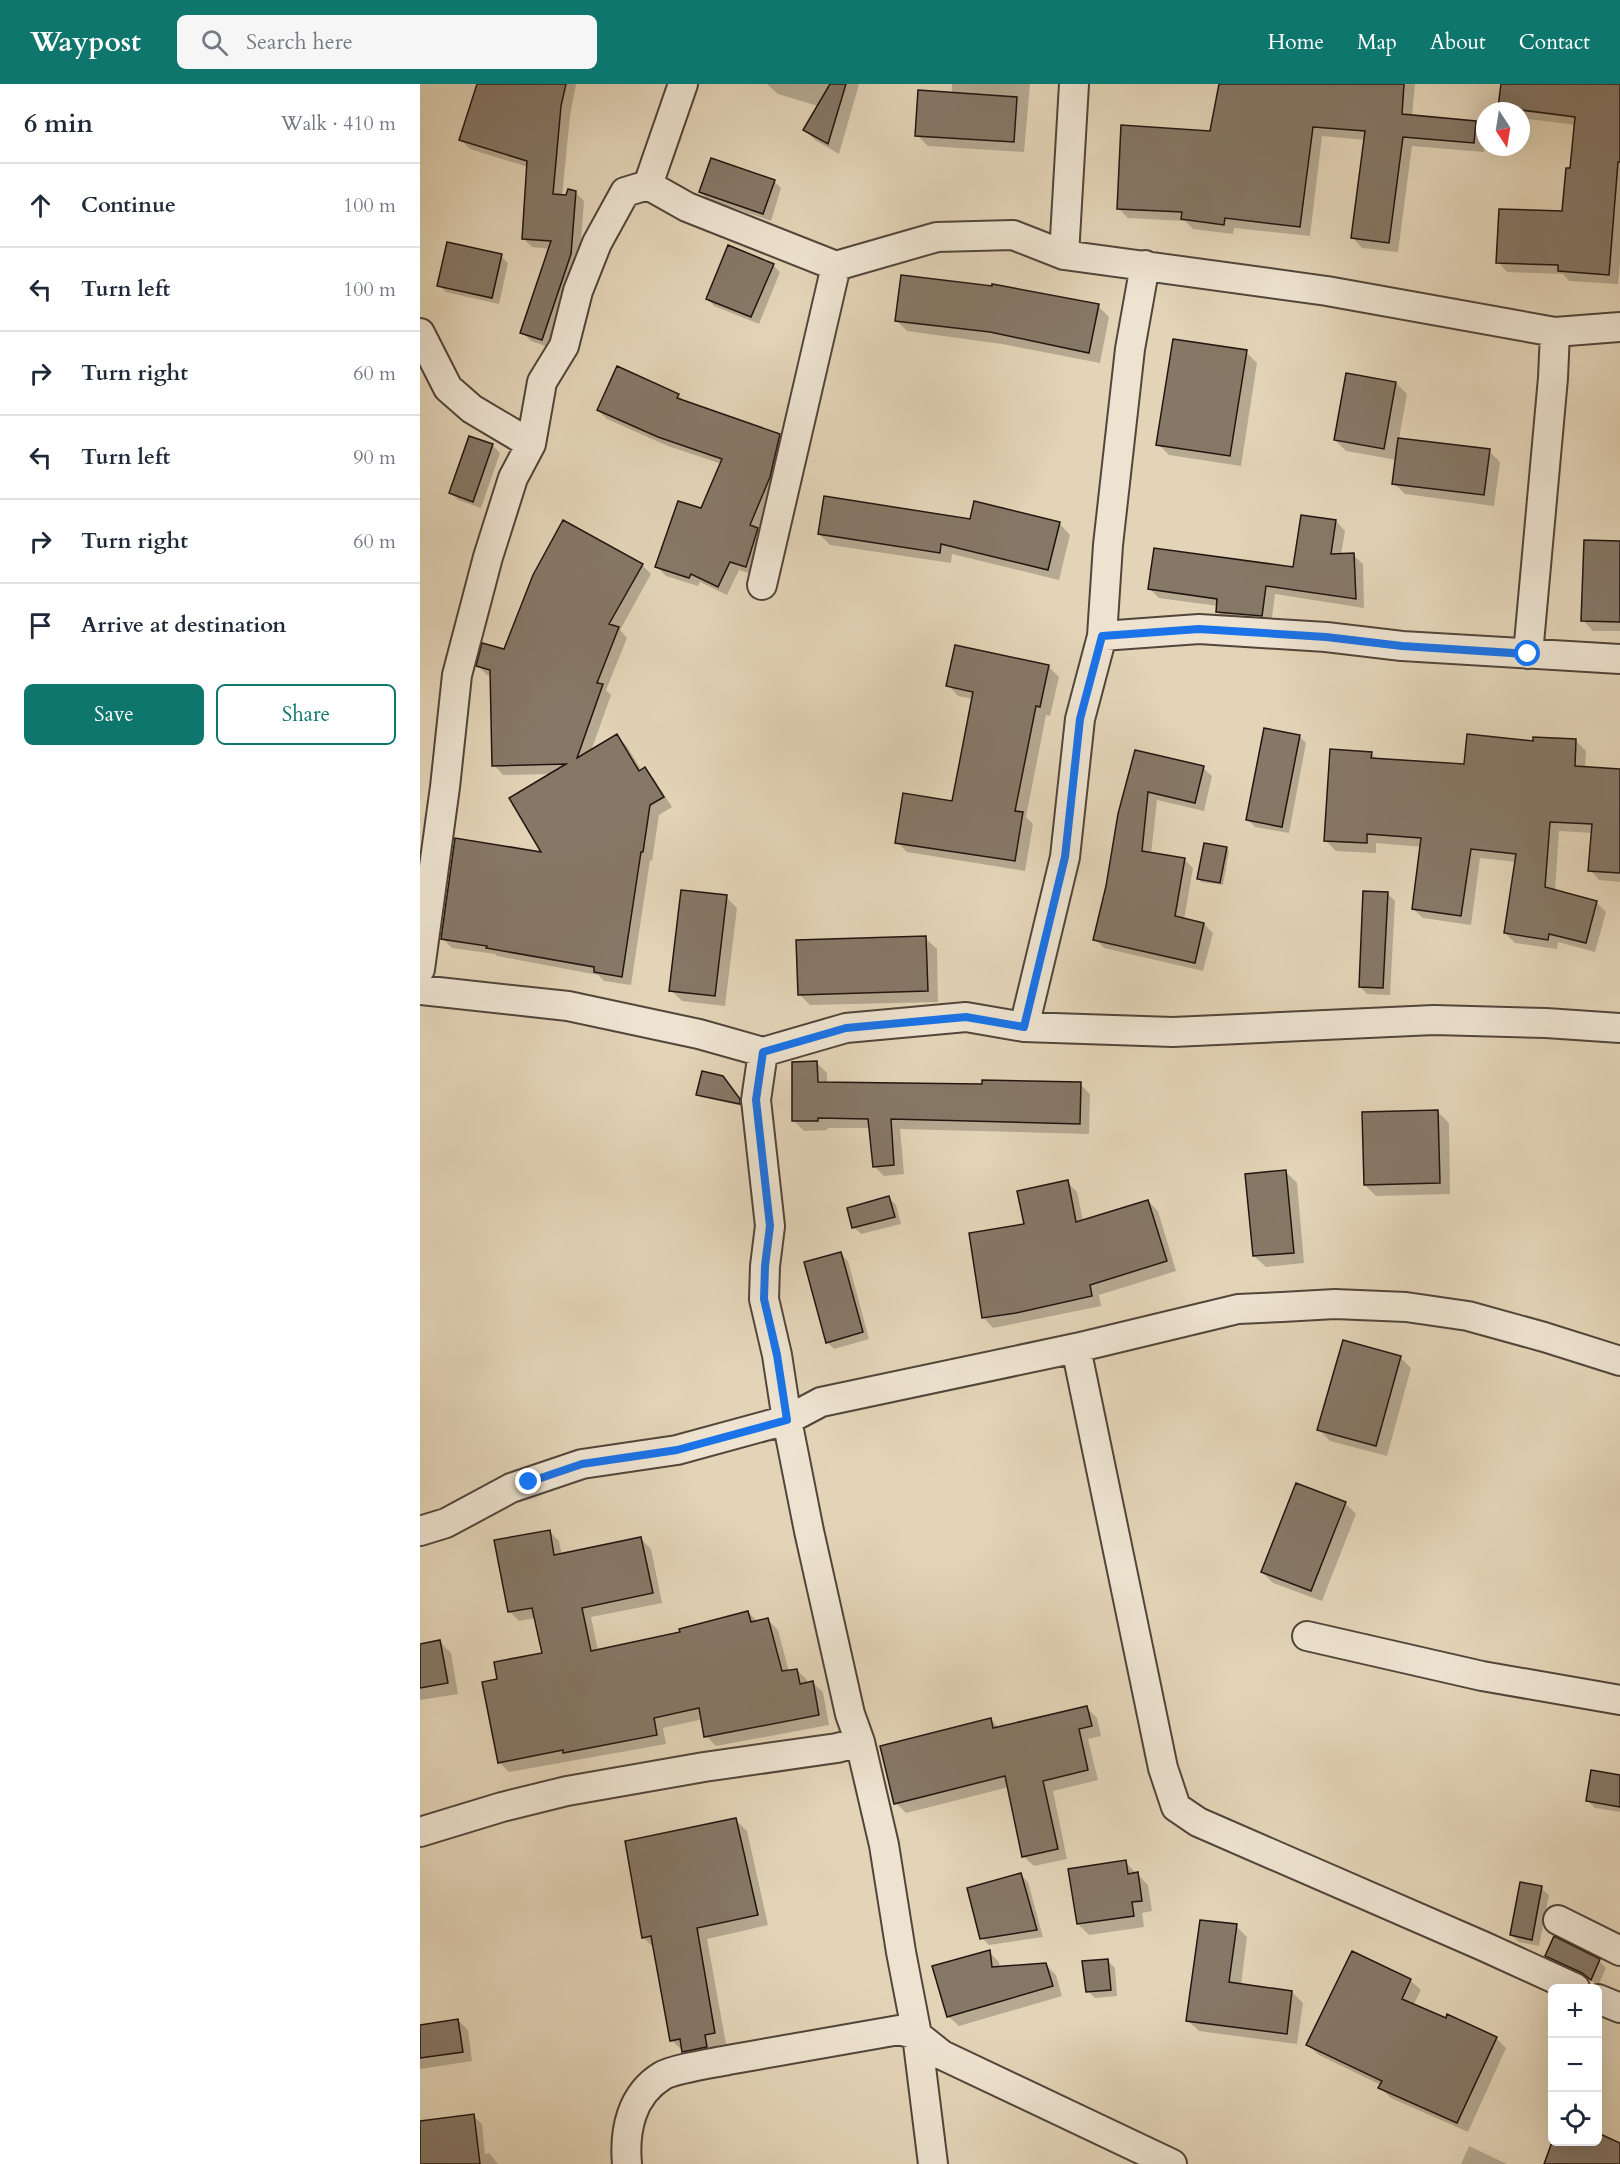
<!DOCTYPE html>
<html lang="en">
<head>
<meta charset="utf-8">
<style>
  :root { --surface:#fff; --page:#f6f6f7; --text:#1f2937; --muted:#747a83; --line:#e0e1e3; --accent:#0f766e }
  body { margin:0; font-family:Cardo,serif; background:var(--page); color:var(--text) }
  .controls { position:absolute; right:18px; bottom:18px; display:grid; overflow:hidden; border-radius:9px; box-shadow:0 6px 24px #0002 }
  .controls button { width:54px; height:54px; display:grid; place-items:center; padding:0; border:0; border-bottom:2px solid var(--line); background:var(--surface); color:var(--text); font:30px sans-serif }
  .compass { position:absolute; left:1056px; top:18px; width:54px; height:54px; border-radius:50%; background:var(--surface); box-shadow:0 6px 24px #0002; rotate:168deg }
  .stop { position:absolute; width:18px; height:18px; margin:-14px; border:4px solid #1a73e8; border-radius:50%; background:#fff }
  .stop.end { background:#1a73e8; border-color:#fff; box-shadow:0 2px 6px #0008 }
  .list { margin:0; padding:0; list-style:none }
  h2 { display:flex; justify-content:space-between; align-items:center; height:78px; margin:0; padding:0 24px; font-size:26px }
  h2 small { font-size:20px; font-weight:400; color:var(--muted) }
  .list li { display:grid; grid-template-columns:39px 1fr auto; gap:18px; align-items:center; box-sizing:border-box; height:84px; padding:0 24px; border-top:2px solid var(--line) }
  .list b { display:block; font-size:22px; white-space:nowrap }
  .list em { font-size:20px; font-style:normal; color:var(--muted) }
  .actions { display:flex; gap:12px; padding:18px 24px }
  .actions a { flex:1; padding:14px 0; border:2px solid var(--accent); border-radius:9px; text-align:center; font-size:21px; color:var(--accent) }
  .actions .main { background:var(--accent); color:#fff }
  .icon { flex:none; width:33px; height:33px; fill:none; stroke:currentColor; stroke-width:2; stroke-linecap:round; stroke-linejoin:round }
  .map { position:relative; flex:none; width:1200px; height:2080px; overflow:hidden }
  header { display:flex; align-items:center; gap:36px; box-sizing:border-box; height:84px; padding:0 30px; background:var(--accent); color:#fff }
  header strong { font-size:28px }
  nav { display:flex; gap:33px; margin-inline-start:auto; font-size:21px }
  .search { width:420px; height:54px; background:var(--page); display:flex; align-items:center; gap:15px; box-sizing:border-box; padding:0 21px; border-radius:9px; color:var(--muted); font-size:22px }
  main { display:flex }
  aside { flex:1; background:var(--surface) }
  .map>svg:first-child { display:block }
  .shadow { fill:#0003 }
  .building { fill:#867867; stroke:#211510; stroke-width:1.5 }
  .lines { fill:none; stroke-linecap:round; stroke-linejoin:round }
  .minor-casing { stroke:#52453a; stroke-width:32 }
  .minor { stroke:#ede3d0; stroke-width:28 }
  .route { stroke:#1a73e8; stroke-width:8 }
</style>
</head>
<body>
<header>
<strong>Waypost</strong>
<div class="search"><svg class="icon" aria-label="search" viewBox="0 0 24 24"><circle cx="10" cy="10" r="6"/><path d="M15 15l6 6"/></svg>Search here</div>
<nav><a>Home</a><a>Map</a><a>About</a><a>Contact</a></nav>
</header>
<main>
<aside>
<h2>6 min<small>Walk · 410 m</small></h2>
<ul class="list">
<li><svg class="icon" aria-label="ahead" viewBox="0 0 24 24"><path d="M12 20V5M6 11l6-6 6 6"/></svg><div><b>Continue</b></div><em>100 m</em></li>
<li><svg class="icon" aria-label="left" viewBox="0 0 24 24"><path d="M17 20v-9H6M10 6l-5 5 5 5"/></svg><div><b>Turn left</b></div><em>100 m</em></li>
<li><svg class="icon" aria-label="right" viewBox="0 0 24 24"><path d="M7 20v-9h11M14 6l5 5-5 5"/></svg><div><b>Turn right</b></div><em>60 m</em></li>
<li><svg class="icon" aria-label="left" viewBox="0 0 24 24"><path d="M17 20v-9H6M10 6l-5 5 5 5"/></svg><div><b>Turn left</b></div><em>90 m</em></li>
<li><svg class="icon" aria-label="right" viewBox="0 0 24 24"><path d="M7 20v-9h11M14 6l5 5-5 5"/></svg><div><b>Turn right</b></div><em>60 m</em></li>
<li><svg class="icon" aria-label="arrive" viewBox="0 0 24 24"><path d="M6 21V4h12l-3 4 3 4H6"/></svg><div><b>Arrive at destination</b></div></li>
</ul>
<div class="actions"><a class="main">Save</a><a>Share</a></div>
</aside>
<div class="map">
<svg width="1200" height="2080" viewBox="0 0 1200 2080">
  <rect width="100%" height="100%" fill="#e3d4b7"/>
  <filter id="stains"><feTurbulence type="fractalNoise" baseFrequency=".00333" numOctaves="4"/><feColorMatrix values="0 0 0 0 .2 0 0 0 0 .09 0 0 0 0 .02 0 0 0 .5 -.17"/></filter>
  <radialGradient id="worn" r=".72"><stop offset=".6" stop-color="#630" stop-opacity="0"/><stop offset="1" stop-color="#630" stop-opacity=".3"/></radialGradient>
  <path class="shadow" d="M59,0H156L150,32L142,112H147L155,108L164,117L159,182L131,264L111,257L102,248L130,165L112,163L103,154L108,83L50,65L41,56Z
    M347,0H439L419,70L395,56L385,46L398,22L358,10Z
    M532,0H610L604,68L508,62L497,51L532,10Z
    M800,0H995L992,32L1056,38L1065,47L1064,68L992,62L978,168L942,164L932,153L945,56L902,52L890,152L814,144L813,150L773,145L765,137L708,134L698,124L792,48Z
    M1082,0H1200V178L1198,200L1149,197L1143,190L1087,188L1078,178L1144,129L1152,86L1156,41L1101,34V27H1084L1079,23Z
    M354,97L361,104L351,137L288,115L280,108Z
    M81,172L88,179L79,220L26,208L19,201Z
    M353,181L360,188L339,240L294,222L287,214Z
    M678,222L689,233L680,279L582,260L487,247L476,236Z
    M826,268L837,279L821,382L749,371L738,360Z
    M976,299L987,310L979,355L1069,367L1080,378L1074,422L985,410L974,399L977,376L926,367L915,356Z
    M258,311L266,319L359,351L368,360L359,403L340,447L347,454L335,491L319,486L307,511L280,498L278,502L246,492L237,483L281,426L302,380L248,362L187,335L178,326Z
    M50,354L73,362L80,369L61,424L38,416L31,409Z
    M551,437L639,439L650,451L639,496L532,470L531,479L410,461L399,450Z
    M916,437L925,447L921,471H933L943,480L944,524L855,510L851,541L807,537L798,528V522L739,514L730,505L874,485Z
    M1200,458V547H1173L1163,536Z
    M222,481L231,490L200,546L207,554L186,606L191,611L171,667L197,652L206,661L222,687L225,685L234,695L252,723L239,731L232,777L230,776L211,901L184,897L178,891L77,872L75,870L32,864L22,854L124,770L133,690L83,691L74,681L72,592L67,591L58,582L85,567Z
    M629,583L639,593L630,632L626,631L606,733L613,740L605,787L487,768L477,758L533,719L553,615L538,612L528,601Z
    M879,652L886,659L869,749L835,743L828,736Z
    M1156,657L1166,667L1165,684L1200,687V798L1179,796L1170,786L1173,749L1139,747L1135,807L1176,818L1186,828L1175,868L1138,858L1137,865L1095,859L1085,849L1096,778L1060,774L1051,841L1003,834L993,825L1002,763L956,759V769L916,767L906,757L951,669L958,676L1045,681L1114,659Z
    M716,668L783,684L792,692L784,727L737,716L731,770L764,775L773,784L764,836L784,840L793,849L783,887L684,864L675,855Z
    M806,764L809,767L803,801L781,798L778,794Z
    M967,809L975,817L970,911L947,910L940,903Z
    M306,813L317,824L305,922L262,917L251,906Z
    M505,854L517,865L518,918L390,921L379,910Z
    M397,979L407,989V1000L563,1002L660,1000L670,1010L669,1050L480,1045L484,1090L464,1092L454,1082L450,1044H407L408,1046L384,1047L374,1037Z
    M306,997L322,1022L281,1013L278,1010Z
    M1018,1028L1029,1039L1030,1110L956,1112L945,1101Z
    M866,1088L877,1099L884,1179L846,1183L834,1172Z
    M647,1098L657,1108L663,1137L728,1117L738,1127L756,1187L679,1211L681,1222L573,1244L563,1233L606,1141Z
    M469,1114L476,1121L481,1140L441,1150L434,1143Z
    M421,1170L428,1177L449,1255L414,1265L407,1258Z
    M980,1273L991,1284L967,1372L910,1357L899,1346Z
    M925,1419L936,1430L902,1517L853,1499L842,1488Z
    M129,1447L139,1457L142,1471L221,1455L231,1465L242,1519L171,1533L178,1567L262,1549L328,1528L338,1538L348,1536L358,1546L369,1588L377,1586L387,1596V1600L393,1599L403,1608L409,1641L296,1662L286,1652L283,1635L243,1644L246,1660L89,1688L79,1678V1596L124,1570L116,1534L99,1537L89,1527Z
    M20,1558L31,1569L38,1610L0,1616V1561Z
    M666,1623L677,1634L681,1652L668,1655L678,1696L633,1707L647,1775L614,1782L603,1772L589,1703L486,1729L476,1719L570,1635L579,1644Z
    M1200,1693V1728L1175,1724L1168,1717Z
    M316,1736L327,1747L348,1841L287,1855L306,1960L295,1962L297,1974L275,1978L251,1956L235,1865L223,1853Z
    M705,1778L728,1801L732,1827L722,1829L724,1843L669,1851L658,1840Z
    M601,1791L608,1798L623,1853L569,1861L562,1854Z
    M1121,1804L1129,1811L1119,1862L1099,1858L1091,1851Z
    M816,1842L827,1853L821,1901L872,1908L883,1919L877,1960L779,1947L767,1936Z
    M569,1868L579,1878L580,1884L626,1881L636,1891L642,1912L539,1942L528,1932Z
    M1126,1872L1179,1877L1186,1884L1178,1902L1171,1896L1134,1879Z
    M688,1877L695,1884L697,1912L675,1914L668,1907Z
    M990,1896L1001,1906L993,1922L1076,1954L1086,1964L1048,2048L971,2014L960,2003L961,2001L899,1971L888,1961Z
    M38,1936L48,1946L52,1977L0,1985V1942Z
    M53,2032L62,2040L65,2070L69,2069L78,2080H0V2038Z
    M1049,2062L1087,2080H1041Z"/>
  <path class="building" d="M57,0H146L141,22L133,110L146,111L148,105L156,107L151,170L122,256L100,249L131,157L102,155L107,77L39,56Z
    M410,0H426L408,60L383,46Z
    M799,0H984L982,30L1056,37L1054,59L983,53L969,159L931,154L945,47L893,43L880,143L805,134L804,141L761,135L762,128L697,125L701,41L790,47Z
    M1081,0H1200V78H1198L1189,191L1138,187V181L1076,179L1079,125L1142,127L1146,84H1150L1155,33L1078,23Z
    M498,6L597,13L594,58L495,52Z
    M291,74L355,96L343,130L279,108Z
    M27,158L82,170L72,214L17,202Z
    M308,161L354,180L331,233L286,215Z
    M481,191L572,202V200L679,220L669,269L570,248L475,237Z
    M753,255L827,266L810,372L736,361Z
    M197,282L259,310L257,314L360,350L350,393L330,441L338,444L326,483L310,478L298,503L271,490L269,494L235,483L258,417L281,424L302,375L238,353L177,326Z
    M926,289L976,298L964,365L914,356Z
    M49,352L73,360L53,418L29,409Z
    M978,354L1070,365L1064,411L972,400Z
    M404,412L550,435L554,417L640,438L628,486L521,460L520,469L398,450Z
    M881,431L916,436L911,470L934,469L936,515L846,502L842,532L796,528L797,515L728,505L734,464L873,483Z
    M143,436L223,480L189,540L199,543L177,599L183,600L157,674L197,650L219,687L225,683L244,713L230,721L223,768H221L202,893L174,888V883L66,864L67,862L21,855L35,754L121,768L89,714L146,680L72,682L70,586L56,582L62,559L84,565L113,491Z
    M1164,456L1200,457V538L1161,537Z
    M535,561L629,581L620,623L616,622L595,727L603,728L595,777L475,759L483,709L532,717L553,608L526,602Z
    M844,644L880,651L862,743L826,736Z
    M1047,650L1113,657V653L1156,655L1155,682L1200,685V789L1168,787L1172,740L1130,738L1125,803L1177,817L1166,859L1129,850L1128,856L1084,849L1096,770L1051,765L1041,832L992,825L1001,754L947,750V759L904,757L910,665L952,668L951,674L1044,680Z
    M715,666L784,682L775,719L728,708L722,767L765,774L755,832L784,839L775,879L673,856L686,802L698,730Z
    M784,759L807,763L800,799L777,795Z
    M261,806L307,811L295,912L249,907Z
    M943,807L968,808L963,904L939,903Z
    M506,852L508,907L378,911L376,856Z
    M397,977L398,998L562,1000V996L661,998L660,1040L471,1035L474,1081L453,1083L448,1035L398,1034V1037H372V978Z
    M282,987L303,992L320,1015V1020L276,1011Z
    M1018,1026L1020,1099L944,1101L942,1028Z
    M866,1086L874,1169L833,1172L825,1090Z
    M648,1096L656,1138L728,1116L747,1177L670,1201L672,1212L596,1229L562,1234L549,1149L604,1140L597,1107Z
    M469,1112L475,1133L432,1144L427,1124Z
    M421,1168L443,1248L406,1259L384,1178Z
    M923,1256L981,1272L956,1362L897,1346Z
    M876,1399L926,1418L891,1507L841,1488Z
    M130,1446L134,1471L221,1453L233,1509L162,1524L171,1567L260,1548L259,1545L328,1527L331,1538L348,1534L362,1587L377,1585L380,1600L393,1597L399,1631L284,1653L279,1624L234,1634L237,1651L143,1669V1666L78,1679L62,1598L77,1595L74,1578L122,1569L112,1524L88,1528L74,1456Z
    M20,1556L28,1599L0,1604V1560Z
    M667,1622L672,1642L659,1645L668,1686L623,1697L638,1765L602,1773L585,1692L474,1720L460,1662L571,1634L573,1644Z
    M1171,1686L1200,1691V1723L1166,1717Z
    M316,1734L338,1831L277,1844L295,1949L285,1951L287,1963L262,1968L260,1955L250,1957L231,1852L222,1854L205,1757Z
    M706,1776L708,1790L718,1788L722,1817L712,1818L714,1832L657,1840L648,1785Z
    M601,1789L617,1846L560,1855L547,1804Z
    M1100,1798L1122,1802L1112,1856L1090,1851Z
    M780,1836L817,1840L809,1898L872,1907L867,1950L766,1937Z
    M1134,1852L1180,1875L1171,1896L1162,1889L1125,1872Z
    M570,1866L572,1883L626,1879L633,1902L527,1933L512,1882Z
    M932,1867L991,1895L982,1915L1026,1934L1027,1930L1077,1953L1037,2039L958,2004L962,1997L886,1961Z
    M688,1875L691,1906L666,1908L662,1877Z
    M38,1935L43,1968L0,1974V1941Z
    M54,2030L60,2080H0V2037Z
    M1178,2049L1200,2059V2080H1124L1132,2058H1178Z"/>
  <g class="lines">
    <g class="minor-casing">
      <path id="minor" d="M228,101L267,123L416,182L517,153L593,151L644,171L907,207L1135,248L1200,243
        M644,171L654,0
        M0,249L28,304L52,325L111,360
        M342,501L416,182
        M682,552L779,545L906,553L982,562L1200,575
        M1108,570L1133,294L1135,248
        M0,885L25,703L37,591L68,473L93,394L111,360L122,298L144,262L158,207L177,159L205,108L228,101L263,0
        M0,906L148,922L279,950L343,968L426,944L546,933L604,943L753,948L1014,936L1126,939L1200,944
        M604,943L645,773L660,635L682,552L688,461L710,265L725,181
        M343,968L336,1016L350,1142L345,1182L344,1215L357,1271L367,1336L389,1447L430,1630L440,1658L464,1761L481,1868L497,1951L513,2080
        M656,1264L743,1684L756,1723L778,1738L1063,1862L1155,1904
        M0,1447L26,1439L91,1404L162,1380L257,1366L367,1336L401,1318L656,1264L818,1225L862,1223L915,1220L986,1223L1048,1232L1124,1253L1200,1277
        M887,1552L1062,1592L1200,1616
        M0,1748L82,1723L147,1707L284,1683L417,1664L440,1658
        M1138,1836L1200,1867
        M1178,1915L1200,1924
        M207,2080C204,2047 211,2011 242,1992C253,1985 294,1979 308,1976C365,1966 422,1956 479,1946L497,1951L522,1971L752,2080"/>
    </g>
    <use href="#minor" class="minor"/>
  </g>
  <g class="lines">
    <path class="route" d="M109,1398L162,1380L257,1366L367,1336L357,1271L344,1215L345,1182L350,1142L336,1016L343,968L426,944L524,935L546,933L604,943L645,773L660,635L682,552L779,545L906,553L982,562L1108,570"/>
  </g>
  <rect width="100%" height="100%" filter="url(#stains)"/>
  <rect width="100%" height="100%" fill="url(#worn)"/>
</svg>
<div class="controls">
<button>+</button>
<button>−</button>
<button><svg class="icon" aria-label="locate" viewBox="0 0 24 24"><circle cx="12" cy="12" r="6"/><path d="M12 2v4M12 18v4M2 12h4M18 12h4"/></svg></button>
</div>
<svg class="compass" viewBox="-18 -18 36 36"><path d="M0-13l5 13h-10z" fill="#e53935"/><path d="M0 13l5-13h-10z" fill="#747a83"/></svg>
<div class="stop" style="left:1108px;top:570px"></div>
<div class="stop end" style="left:109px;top:1398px"></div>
</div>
</main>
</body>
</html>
